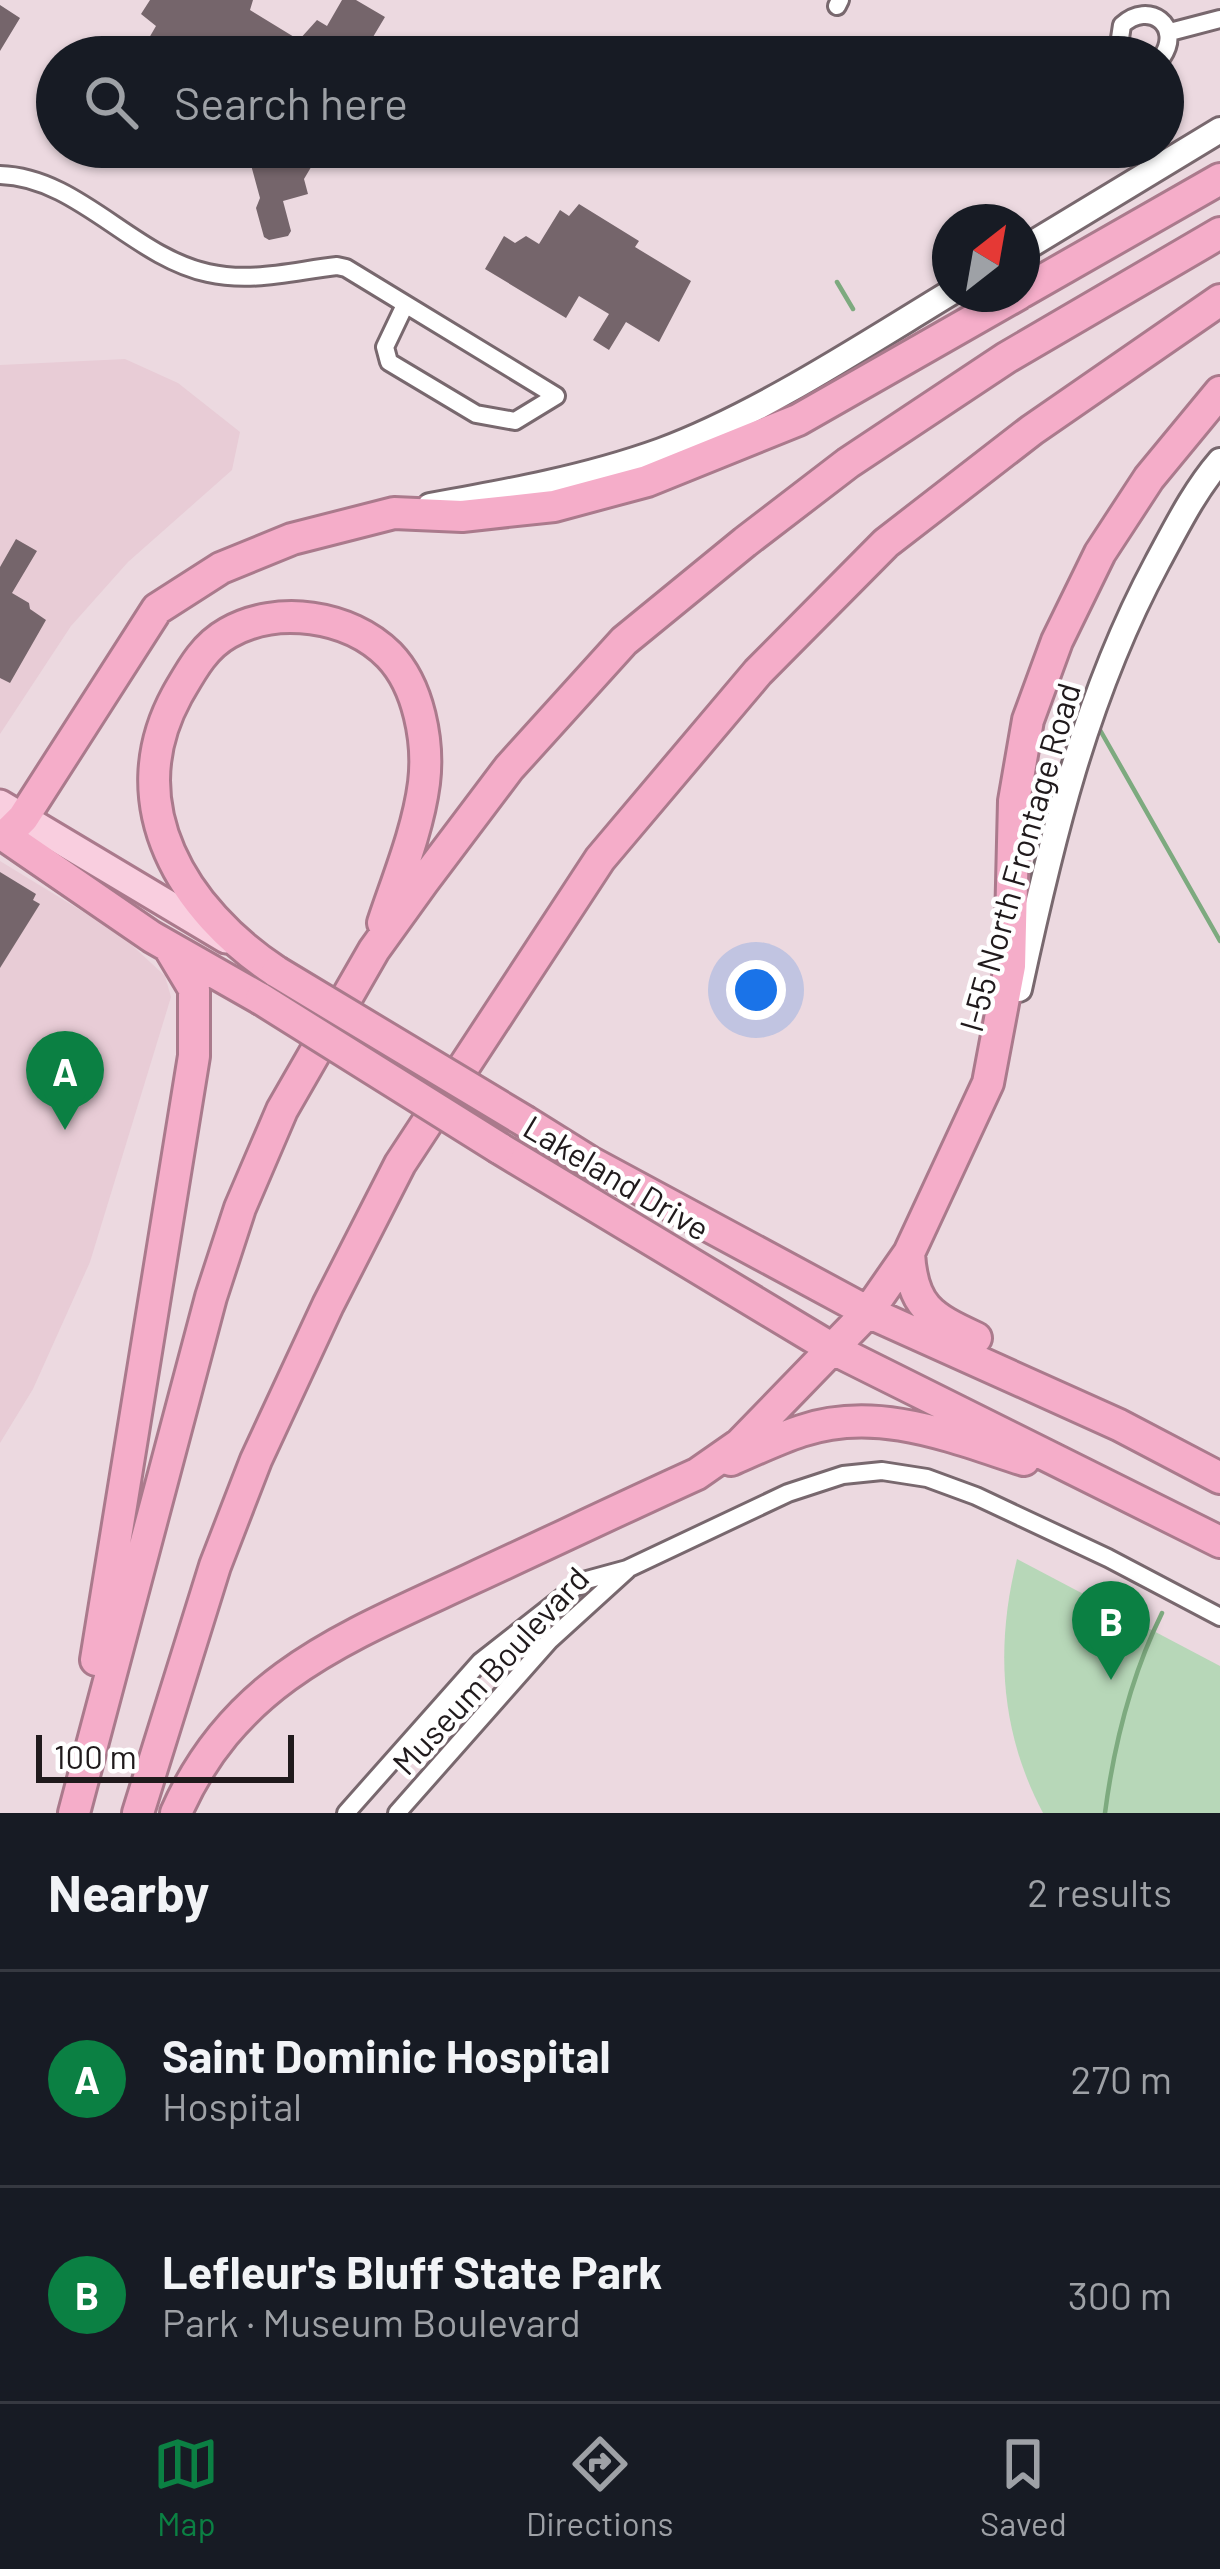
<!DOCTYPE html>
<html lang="en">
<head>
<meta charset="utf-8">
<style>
  :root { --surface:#171b24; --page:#242831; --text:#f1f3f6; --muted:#9ea1a6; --line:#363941; --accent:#0b8043 }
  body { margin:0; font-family:Barlow,sans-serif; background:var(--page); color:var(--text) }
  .compass { position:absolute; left:932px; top:204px; width:108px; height:108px; border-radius:50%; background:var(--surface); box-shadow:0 3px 9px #0004; rotate:31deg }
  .scale { position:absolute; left:36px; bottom:30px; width:258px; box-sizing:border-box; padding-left:12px; border:6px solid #201a1c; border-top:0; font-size:33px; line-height:42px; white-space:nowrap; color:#201a1c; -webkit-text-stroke:9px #fff; paint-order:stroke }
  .you { position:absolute; left:756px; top:990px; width:42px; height:42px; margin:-30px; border:9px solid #fff; border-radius:50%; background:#1a73e8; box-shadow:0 0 0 18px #1a73e833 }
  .badge { display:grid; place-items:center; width:78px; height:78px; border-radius:50%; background:var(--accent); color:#fff; font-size:39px; font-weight:700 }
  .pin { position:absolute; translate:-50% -99px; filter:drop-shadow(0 3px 6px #0008) }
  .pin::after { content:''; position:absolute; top:63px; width:42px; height:36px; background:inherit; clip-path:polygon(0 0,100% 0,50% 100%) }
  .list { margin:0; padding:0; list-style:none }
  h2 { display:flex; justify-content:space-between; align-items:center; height:156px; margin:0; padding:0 48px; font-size:51px }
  h2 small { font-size:39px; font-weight:400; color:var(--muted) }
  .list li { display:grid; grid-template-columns:78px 1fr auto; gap:36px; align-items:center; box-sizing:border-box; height:216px; padding:0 48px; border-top:3px solid var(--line) }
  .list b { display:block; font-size:45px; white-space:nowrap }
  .list p { margin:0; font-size:39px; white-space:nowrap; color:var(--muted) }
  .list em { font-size:39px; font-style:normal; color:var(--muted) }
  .icon { flex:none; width:66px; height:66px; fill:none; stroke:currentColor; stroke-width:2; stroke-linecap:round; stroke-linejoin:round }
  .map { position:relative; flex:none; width:1220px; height:1813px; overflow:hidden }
  .search { position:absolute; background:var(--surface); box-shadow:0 3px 9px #0004; left:36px; right:36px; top:36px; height:132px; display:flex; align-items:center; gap:30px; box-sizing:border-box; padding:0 42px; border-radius:66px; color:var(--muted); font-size:45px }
  .sheet { height:588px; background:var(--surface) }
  nav { display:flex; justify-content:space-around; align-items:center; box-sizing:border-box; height:168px; border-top:3px solid var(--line); background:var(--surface); font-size:33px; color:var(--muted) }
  nav a { display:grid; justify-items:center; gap:6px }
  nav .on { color:var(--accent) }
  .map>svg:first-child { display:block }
  .built { fill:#e8ccd6 }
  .green { fill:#b7d7b8 }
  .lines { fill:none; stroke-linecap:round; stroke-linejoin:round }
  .stream { stroke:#7daa7f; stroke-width:4.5 }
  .building { fill:#75656b }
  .street-casing { stroke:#78686e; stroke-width:22 }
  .secondary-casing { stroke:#78686e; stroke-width:30 }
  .primary-casing { stroke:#aa7a8c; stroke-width:33 }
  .highway-casing { stroke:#aa7a8c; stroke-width:36 }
  .street { stroke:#fff; stroke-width:16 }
  .secondary { stroke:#fff; stroke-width:24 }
  .primary { stroke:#f9cedf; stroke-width:27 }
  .highway { stroke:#f5adc9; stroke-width:30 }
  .highway-bridge-casing { stroke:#aa7a8c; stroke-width:36; stroke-linecap:butt }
  .highway-bridge { stroke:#f5adc9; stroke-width:30 }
  .labels { text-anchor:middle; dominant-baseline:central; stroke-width:9; stroke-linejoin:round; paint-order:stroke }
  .street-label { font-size:33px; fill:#201a1c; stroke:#fff }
</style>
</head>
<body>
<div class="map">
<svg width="1220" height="1813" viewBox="0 0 1220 1813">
  <rect width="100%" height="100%" fill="#ecd9e0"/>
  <path class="built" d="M125,359L178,383L240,432L232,470L128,562L71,626L0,734V365Z
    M0,861L121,935L165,976L171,997L90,1262L33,1389L0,1443Z"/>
  <path class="green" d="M1017,1559L1220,1666V1813H1043C1000,1732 995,1647 1017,1559Z"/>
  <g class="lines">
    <path class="stream" d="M837,282L853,309
      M1100,730L1220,941
      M1105,1813C1114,1744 1131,1676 1162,1613"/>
  </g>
  <path class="building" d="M150,0H253L250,10L299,40L317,20L327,26L342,0H356L385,17L361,57H138L156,26L141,14Z
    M0,5L20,18L0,51Z
    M262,147H323L304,179L308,194L283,201L291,231L288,236L269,240L264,237L256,208L260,198L251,165Z
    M579,204L639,241L635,247L691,281L659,342L626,322L609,350L593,340L609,314L579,296L566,318L485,269L504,236L515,243L526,236L539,244L560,210L569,216Z
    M16,539L37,551L12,593L29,603L30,609L46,620L10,683L0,678V567Z
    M0,872L36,894L33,900L40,904L0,968Z"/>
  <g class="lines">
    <g class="street-casing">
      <path id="street" d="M837,6L840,0
        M1170,32L1220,19
        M1127,57L1119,45L1122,25C1149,0 1183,26 1162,57
        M0,175C78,177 133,257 208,273C252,283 293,271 337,266L346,268L556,396L515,421L476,414L389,362L385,347L405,305
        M346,1813L480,1662L583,1581L627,1569L788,1493L843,1475L882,1471L927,1478L976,1496L1108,1558L1220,1617
        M397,1813L550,1640L627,1570"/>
    </g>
    <g class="secondary-casing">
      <path id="secondary" d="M1022,250L1220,130
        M430,506C508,492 586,478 661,451C758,415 861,347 950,293
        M1019,989C1051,841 1085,697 1157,563C1176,528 1194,491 1220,461"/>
    </g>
    <g class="primary-casing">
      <path id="primary" d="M0,804L226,939"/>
    </g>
    <g class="highway-casing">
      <path id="highway" d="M1022,292L1220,179
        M277,972C184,911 117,805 177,695C191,671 203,647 228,633C277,605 349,615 389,655C419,686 429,742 424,783C418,830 398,878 383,923
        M261,999L152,937L5,836L23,818L157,609L221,568L292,539L394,513L462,516L554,506L647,481L798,420L1019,294
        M526,1122L590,1162L868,1312L1119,1425L1220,1478
        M499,1148L831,1348L1220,1542
        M909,1253C912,1306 930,1317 976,1338
        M731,1460C754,1450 777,1439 801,1431C877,1405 952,1437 1024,1460
        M96,1660L194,1056V989L170,949
        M74,1813L211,1297L240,1208L282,1110L374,950L423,882L509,768L624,641L745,542L848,463L1006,358L1220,233
        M138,1813L215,1566L256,1460L328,1305L400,1164L600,859L758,672L886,543L1032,430L1220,300
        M176,1813C235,1678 347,1637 471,1579C547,1544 622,1508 697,1474L740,1444L868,1312L909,1253L988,1083L1010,966L1014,801L1028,720L1057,641L1100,553L1149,478L1220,392"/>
    </g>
    <use href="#street" class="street"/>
    <use href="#secondary" class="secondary"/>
    <use href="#primary" class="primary"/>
    <use href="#highway" class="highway"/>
    <g class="highway-bridge-casing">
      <path id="highway-bridge" d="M277,972L526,1122
        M261,999L499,1148"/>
    </g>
    <use href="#highway-bridge" class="highway-bridge"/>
  </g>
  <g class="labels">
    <g class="street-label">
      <text transform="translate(1019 857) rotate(-74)">I-55 North Frontage Road</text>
      <text transform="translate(617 1177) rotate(31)">Lakeland Drive</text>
      <text transform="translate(490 1670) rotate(-47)">Museum Boulevard</text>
    </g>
  </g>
</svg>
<svg class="compass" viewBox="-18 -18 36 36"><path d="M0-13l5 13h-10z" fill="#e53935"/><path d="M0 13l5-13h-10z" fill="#9ea1a6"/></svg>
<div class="scale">100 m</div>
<div class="you"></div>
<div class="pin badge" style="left:65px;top:1130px">A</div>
<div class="pin badge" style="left:1111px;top:1680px">B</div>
<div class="search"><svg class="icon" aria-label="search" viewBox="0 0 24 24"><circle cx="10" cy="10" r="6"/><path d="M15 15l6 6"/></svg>Search here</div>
</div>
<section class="sheet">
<h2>Nearby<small>2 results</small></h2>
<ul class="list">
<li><span class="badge">A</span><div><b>Saint Dominic Hospital</b><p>Hospital</p></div><em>270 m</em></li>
<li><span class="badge">B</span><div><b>Lefleur's Bluff State Park</b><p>Park · Museum Boulevard</p></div><em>300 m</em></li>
</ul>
</section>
<nav>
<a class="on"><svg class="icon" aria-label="map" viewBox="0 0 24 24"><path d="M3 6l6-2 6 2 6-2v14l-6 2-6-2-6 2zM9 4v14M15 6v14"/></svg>Map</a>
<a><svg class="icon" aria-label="directions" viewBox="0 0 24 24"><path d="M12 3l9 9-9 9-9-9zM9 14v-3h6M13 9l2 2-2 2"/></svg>Directions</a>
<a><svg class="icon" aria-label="saved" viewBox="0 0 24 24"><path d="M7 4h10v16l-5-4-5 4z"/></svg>Saved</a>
</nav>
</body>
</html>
